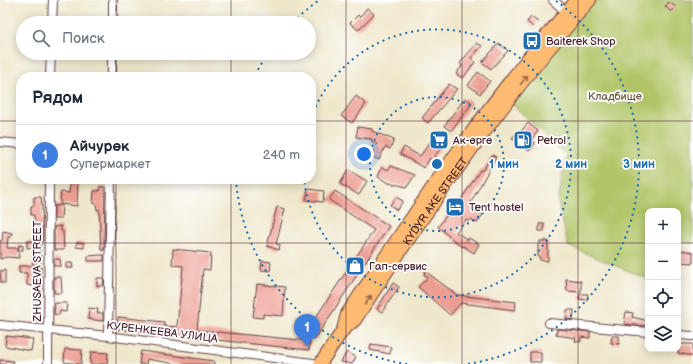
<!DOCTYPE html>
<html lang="ru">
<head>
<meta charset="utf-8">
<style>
  :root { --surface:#fff; --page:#f2f2f3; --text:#1f2937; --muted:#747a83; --line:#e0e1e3; --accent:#b45309 }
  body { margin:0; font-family:"Balsamiq Sans",sans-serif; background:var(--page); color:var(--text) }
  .controls { position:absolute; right:12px; bottom:12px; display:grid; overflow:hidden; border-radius:8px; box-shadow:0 2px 10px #0003 }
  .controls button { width:36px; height:36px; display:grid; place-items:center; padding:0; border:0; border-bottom:1px solid var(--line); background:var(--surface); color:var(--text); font:20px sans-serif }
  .you { position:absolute; left:364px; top:154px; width:14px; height:14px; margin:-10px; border:3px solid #fff; border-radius:50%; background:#1a73e8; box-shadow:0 0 0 6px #1a73e833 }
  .badge { display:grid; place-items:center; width:26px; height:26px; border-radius:50%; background:var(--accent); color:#fff; font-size:13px; font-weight:700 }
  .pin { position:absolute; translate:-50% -33px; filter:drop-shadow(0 1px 2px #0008) }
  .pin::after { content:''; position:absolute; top:21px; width:14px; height:12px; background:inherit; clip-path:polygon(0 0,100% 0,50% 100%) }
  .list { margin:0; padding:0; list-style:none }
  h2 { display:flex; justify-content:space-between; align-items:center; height:52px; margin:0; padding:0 16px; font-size:17px }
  h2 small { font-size:13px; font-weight:400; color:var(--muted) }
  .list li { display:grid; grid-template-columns:26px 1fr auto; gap:12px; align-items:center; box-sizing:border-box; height:60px; padding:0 16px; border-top:1px solid var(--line) }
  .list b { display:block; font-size:15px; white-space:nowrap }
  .list p { margin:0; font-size:13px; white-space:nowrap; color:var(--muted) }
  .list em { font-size:13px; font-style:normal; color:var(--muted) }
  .icon { flex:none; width:22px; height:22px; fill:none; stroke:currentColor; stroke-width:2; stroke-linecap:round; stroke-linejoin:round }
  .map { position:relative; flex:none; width:693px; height:364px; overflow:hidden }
  .search { position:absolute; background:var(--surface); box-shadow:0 2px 10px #0003; left:16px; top:16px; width:300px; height:44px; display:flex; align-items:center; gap:10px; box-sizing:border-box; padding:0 14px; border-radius:22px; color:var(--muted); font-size:15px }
  .panel { position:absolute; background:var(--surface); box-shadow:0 2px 10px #0003; left:16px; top:72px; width:300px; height:112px; border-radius:16px }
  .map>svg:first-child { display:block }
  .green { fill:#b1c568; stroke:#7e724a }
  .building { fill:#ec9e92 }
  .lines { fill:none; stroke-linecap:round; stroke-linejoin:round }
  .minor-casing { stroke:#633d43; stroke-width:10 }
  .highway-casing { stroke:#633d43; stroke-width:14 }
  .minor { stroke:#fff; stroke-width:8 }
  .highway { stroke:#ffbb71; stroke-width:12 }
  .oneway { stroke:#9b654a }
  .grid { fill:none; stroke:#4a1f2b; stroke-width:1; stroke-opacity:0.55 }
  .ring { fill:none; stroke:#1f6fb2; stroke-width:2; stroke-dasharray:2 4 }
  .labels { text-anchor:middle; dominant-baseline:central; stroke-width:3.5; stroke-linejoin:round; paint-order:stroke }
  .poi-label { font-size:11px; fill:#4a1f2b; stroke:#fff; text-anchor:start }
  .park-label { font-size:11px; fill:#6e5940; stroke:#fff }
  .street-label { font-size:11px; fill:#4a1f2b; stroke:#fff }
  .centre { fill:#1f6fb2; stroke:#fff; stroke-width:2 }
  .ring-label { font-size:12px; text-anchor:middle; font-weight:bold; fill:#1f6fb2; stroke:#fff; stroke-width:3.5; stroke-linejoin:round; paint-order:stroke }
</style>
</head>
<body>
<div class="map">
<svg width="693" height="364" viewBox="0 0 693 364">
  <rect width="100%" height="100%" fill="#fff"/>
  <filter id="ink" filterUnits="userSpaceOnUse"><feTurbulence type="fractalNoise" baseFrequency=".025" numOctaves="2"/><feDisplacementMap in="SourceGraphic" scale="8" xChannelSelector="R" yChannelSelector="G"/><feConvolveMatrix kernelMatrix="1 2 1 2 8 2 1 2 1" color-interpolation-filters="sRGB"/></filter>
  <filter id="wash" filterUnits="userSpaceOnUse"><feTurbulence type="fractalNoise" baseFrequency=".012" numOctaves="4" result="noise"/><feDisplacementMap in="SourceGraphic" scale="16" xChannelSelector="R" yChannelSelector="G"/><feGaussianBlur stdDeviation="0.9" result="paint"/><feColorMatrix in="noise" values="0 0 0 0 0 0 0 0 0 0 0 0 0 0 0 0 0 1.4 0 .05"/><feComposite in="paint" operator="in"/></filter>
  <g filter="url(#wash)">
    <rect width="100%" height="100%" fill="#efe7cb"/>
    <path class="green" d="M596,0H693V243L678,242V211H648V279L568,246L558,202L566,155L511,103L570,29Z"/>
    <g id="blocks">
      <path class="building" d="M669,2L676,7L671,12L665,6Z
        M367,8L374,14L358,30L350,23L358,15L360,17Z
        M531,17L538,22L533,27L527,22Z
        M477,43L482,46L471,58L475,62L463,78L456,74L462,66L460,63Z
        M499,43L508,51L491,69L482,62Z
        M478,72L490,81L480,94L468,85Z
        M449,84L457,89L428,123L422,118Z
        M356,96L366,104L352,123L341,116Z
        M465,98L472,103L451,131L444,126Z
        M528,123L538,131L531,140L535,143L529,151L512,138L518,131L520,133Z
        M358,127L372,129V131L394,140L390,149L385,147L379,160L371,156L377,144L371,141L372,139L356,137Z
        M437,133L447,140L432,160L430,158L424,168L400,154L404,147L420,156Z
        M492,155L496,157L471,202L484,213L477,223L471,219L469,222L466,220L456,232L468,240L469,238L479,244L474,253L463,246L462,247L438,227L455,204L457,206L480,170H483Z
        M391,166L415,175L407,187L389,183L378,177L382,167L388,170Z
        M348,170L367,181L359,195L340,184Z
        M70,183H78L77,206L60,204L61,192L69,193Z
        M99,187H105L104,250H101L99,209L97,210L96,203H93L94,191H100Z
        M308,189L324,191L323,202L306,200Z
        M335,191L389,226L315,339L306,332L374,230L329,200Z
        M34,197H41L42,206L43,239L40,247L42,284L34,286L27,285V273H19V266H33V247L27,248V241H36L34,215H31V206H34Z
        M396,197L403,201L397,210L390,205Z
        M62,205L61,219H54V206Z
        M277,207L285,209L276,244L280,245L279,250L267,246Z
        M539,224H544V231H539Z
        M61,226V231H63L64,250H54V227Z
        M3,231L12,233L11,237H8L7,248H18V250L19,245L23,246V250H18L19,258L7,257L0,259V241H2Z
        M540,241H548V261L540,260V257H538V244H540Z
        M77,242L84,243V248L76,247Z
        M173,249L211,253L210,270L203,269L197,330L310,341L309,350L117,329L118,317L164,322V326L177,327L183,266L172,265Z
        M680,250L693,252V263L678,262Z
        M101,255H104V261H88V256Z
        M54,259H60L61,266H54Z
        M262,261L271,262L270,271L261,270Z
        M66,263H72L73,268H66Z
        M5,270V283H1L0,271Z
        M425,271L457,295L516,302L515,310L461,303L450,315L418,287L428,277L424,275Z
        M54,277H61L62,293H54Z
        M97,278H104L103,286H97Z
        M566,279L581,281V292L567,291Z
        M393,283L399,287L382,312L377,309Z
        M257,284L285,287L283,316L263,314V318L253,317Z
        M580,294H588L587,300L579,299Z
        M55,303H67L66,312L60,311L59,315L54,314Z
        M89,308L98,309L97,313H103V321L88,319Z
        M567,310H574L573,320L566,319Z
        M626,312L633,313L632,317L648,321L647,326L624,324Z
        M557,329L590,332V338L581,337L580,342L575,341L576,338L556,335Z
        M6,336L33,339L31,351L5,346Z
        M612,336H619V344L611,343Z
        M371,344L391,347L390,354L370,350Z
        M678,344H693V356L678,353Z
        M65,349L82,350L81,364L64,362Z
        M141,351L214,361V364H176L147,359L146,364H139Z
        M91,352L108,353L107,364H90Z
        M347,352L356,357L352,364L341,362Z
        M530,352H541V362H530Z
        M0,360L13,361V364H0Z"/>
    </g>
  </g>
  <g filter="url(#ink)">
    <use href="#blocks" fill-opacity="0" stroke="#633d43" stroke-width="1"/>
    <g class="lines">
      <g class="minor-casing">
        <path id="minor" d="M553,0L566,12
          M52,23L53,0
          M113,23V0
          M50,77L51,53
          M112,77V53
          M0,142L21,144
          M549,323L648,332
          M0,325L108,336L320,364
          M678,335L693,336
          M108,336L111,179
          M48,364L49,179"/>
      </g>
      <g class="highway-casing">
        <g id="highway">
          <path d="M343,330L347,314C419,206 490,98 577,0"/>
          <path id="s1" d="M320,364L343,330L355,320C427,209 503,100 590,0"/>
        </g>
      </g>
      <use href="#minor" class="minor"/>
      <use href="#highway" class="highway"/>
    </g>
    <defs><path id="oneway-shaft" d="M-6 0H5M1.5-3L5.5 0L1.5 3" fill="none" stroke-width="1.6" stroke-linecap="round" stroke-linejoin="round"/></defs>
    <g class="oneway">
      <use href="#oneway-shaft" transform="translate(524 80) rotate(-51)"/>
      <use href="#oneway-shaft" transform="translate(368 300) rotate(-57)"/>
    </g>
  </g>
  <path class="grid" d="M116,0V23M231,0V23M346,0V364M462,0V364M578,0V364M116,53V77M231,53V77M0,121H21M311,121H693M116,179V364M231,179V364M0,243H648M678,243H693"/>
  <g class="ring">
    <circle cx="437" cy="164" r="67"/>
    <path d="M311 118A134 134 0 1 1 304 179"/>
    <path d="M407 364A202 202 0 0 1 236 180M255 75A202 202 0 0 1 268 54M293 22A202 202 0 0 1 318 1M556 1A202 202 0 0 1 467 364"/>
  </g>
  <defs>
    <g id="bus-square" transform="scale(1)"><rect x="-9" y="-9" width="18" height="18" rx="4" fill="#1f6fb2" stroke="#fff"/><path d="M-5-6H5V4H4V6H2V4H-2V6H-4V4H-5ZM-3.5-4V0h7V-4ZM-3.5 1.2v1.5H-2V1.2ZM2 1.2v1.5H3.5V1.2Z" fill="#fff"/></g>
    <g id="supermarket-square" transform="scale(1)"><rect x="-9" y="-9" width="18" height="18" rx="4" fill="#1f6fb2" stroke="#fff"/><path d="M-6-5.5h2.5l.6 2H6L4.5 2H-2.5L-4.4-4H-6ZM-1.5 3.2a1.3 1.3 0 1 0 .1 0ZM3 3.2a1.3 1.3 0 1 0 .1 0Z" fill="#fff"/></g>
    <g id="fuel-square" transform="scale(1)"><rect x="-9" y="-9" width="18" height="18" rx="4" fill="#1f6fb2" stroke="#fff"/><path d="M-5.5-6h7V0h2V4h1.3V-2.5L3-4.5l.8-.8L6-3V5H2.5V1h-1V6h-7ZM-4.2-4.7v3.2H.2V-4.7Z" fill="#fff"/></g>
    <g id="hotel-square" transform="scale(1)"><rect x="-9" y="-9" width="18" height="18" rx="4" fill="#1f6fb2" stroke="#fff"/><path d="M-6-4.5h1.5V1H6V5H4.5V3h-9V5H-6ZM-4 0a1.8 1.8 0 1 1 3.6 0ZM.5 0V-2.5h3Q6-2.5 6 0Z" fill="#fff"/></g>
    <g id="shop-square" transform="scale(1)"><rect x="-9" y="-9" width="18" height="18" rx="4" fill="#1f6fb2" stroke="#fff"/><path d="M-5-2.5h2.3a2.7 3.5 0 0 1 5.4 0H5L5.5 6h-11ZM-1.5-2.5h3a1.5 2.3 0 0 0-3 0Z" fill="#fff"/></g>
  </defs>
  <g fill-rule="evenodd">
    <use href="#bus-square" x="532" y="41"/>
    <use href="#supermarket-square" x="439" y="140"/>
    <use href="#fuel-square" x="523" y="140"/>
    <use href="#hotel-square" x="455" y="207"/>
    <use href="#shop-square" x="355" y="266"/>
  </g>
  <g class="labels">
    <g class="poi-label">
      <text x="546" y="41">Baiterek Shop</text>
      <text x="453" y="140">Ак-өргө</text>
      <text x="537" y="140">Petrol</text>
      <text x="469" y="207">Tent hostel</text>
      <text x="369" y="266">Гап-сервис</text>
    </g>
    <g class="park-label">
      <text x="615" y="96">Кладбище</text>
    </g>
    <g class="street-label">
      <text stroke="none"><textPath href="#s1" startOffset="200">KYDYR AKE STREET</textPath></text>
      <text transform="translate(37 271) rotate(-90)">ZHUSAEVA STREET</text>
      <text transform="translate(162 332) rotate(7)">КУРЕНКЕЕВА УЛИЦА</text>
    </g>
  </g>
  <circle cx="437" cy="164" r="6" class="centre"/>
  <g class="ring-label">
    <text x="504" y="168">1 мин</text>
    <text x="571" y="168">2 мин</text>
    <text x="639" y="168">3 мин</text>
  </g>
</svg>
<div class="controls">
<button>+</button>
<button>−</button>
<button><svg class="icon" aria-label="locate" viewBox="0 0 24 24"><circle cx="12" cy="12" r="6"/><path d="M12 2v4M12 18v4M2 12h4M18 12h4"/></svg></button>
<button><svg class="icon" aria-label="layers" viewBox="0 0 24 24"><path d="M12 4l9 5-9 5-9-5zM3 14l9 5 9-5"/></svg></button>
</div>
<div class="you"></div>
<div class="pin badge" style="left:307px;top:347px;background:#3f7fe0">1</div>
<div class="search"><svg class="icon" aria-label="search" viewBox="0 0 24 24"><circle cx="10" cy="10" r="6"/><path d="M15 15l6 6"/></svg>Поиск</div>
<section class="panel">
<h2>Рядом<small></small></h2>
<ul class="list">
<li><span class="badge" style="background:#3f7fe0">1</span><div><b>Айчурөк</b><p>Супермаркет</p></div><em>240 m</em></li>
</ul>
</section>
</div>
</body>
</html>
